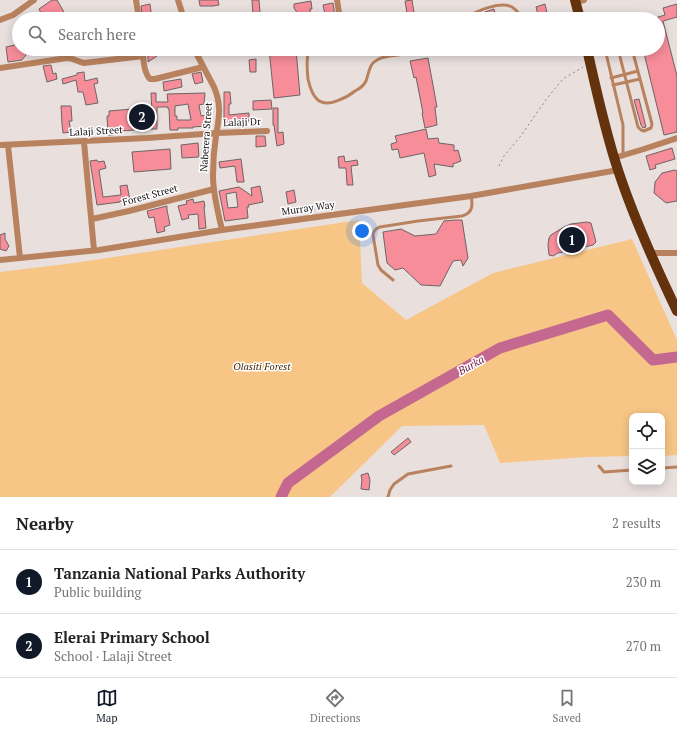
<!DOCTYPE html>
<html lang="en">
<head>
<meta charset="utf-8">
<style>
  :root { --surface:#fff; --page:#f6f6f6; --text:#222; --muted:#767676; --line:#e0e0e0; --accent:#111827 }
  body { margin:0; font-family:"PT Serif",serif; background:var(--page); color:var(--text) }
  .controls { position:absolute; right:12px; bottom:12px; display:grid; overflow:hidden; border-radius:8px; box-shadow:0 2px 10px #0003 }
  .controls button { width:36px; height:36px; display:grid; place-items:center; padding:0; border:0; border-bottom:1px solid var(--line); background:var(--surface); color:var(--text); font:20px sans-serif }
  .you { position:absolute; left:362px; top:231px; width:14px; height:14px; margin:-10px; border:3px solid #fff; border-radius:50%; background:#1a73e8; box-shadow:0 0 0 6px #1a73e833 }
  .badge { display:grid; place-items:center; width:26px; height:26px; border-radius:50%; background:var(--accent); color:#fff; font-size:13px; font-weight:700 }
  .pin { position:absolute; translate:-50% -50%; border:2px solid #fff; box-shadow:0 1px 4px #0006 }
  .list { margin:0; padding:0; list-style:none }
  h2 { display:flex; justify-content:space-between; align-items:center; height:52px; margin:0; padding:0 16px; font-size:17px }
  h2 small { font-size:13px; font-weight:400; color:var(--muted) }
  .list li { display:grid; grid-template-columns:26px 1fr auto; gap:12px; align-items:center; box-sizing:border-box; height:64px; padding:0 16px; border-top:1px solid var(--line) }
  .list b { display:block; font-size:15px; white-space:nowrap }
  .list p { margin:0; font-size:13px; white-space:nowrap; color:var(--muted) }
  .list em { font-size:13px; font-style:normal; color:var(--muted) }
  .icon { flex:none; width:22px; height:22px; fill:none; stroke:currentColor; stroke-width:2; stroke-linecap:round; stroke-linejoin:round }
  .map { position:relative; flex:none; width:677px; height:497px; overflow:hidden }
  .search { position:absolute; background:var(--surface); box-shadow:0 2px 10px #0003; left:12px; right:12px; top:12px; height:44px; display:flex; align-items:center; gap:10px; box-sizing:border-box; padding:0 14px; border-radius:22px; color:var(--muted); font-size:15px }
  .sheet { height:180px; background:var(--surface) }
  nav { display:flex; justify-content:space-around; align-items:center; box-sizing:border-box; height:56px; border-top:1px solid var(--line); background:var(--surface); font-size:11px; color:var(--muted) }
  nav a { display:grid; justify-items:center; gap:2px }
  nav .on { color:var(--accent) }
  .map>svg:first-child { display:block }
  .green { fill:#f7c585 }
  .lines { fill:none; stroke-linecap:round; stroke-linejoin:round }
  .river { stroke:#c56890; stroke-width:11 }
  .building { fill:#f68d99; stroke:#6c6464; fill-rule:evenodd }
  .path { stroke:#898382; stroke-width:1; stroke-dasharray:2 3; stroke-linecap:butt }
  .service { stroke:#b9825e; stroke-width:3 }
  .minor { stroke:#b9825e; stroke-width:6 }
  .trunk { stroke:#64330e; stroke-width:10 }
  .labels { text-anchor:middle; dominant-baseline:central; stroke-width:3; stroke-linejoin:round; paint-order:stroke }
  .street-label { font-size:10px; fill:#151212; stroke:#fff }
  .park-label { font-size:10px; font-style:italic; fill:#442b04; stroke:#fff }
  .water-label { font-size:11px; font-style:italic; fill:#6d1844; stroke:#fff }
</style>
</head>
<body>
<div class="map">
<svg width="677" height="497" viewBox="0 0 677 497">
  <rect width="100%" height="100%" fill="#e9e0de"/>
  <path class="green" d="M359,220L362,283L406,320L493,273L632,239L677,340V455L662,456V416H632V456L587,457L500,463L484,425L402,426L330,497H0V272L74,263Z"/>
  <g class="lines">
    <path class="river" d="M281,497L288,483L379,416L500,348L608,315L653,360L677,357"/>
  </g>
  <path class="building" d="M52,0H57L68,19H44L39,9Z
    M199,0H218L219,5L213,6H200Z
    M252,0H259L260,12L253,15Z
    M412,0L415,19H389L388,17L407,13L405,1Z
    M311,1L312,9H310L311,19H297L298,14L294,8V4Z
    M333,3L335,17L326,19L323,5Z
    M150,4L152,19H143L141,6Z
    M545,4L547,13L538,15L536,7Z
    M677,4V17L663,21L677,76V132L664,135L643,49H658V17L665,15L663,8Z
    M494,9L496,19H473L472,18L486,14L485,12Z
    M19,44V49H25L26,55L22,60L8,62L6,47Z
    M148,49H155L157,56L148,62Z
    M269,49H296L300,95L274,98Z
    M428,58L437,107H435L437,125L425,128L422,113H423L416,77L414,78L410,61Z
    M256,59V72H250L249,60Z
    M51,65L53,74L56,73L57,79L47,82L43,66Z
    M84,72L85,81L97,78L98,83L94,84L98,103L86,105L83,92H78L76,80L63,84L62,79L77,75V73Z
    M201,72L203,82L195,84L192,74Z
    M181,79L182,87L164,91L163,82Z
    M224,92H230L231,104H229V115L249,113V121H243V127L232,126L224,127Z
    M151,93H156V102H168L167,94L205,93L204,104L199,105L201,116L206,115L207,126L193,127V128H178V130H170L169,109H168V107H157V129H150L151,114H152ZM188,104L191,120H177V116H175V106Z
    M639,99L646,127L643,128L641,125L634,100Z
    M271,100L272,109L253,110V101Z
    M61,106H71L72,121H69L71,132L63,133L62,124Z
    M273,108H278V133L283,132L284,144L277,146L274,125H273Z
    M132,109L134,130L113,132V135H108L107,116H109V111Z
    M426,129L428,139L438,138L439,143L454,145V151L458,150L461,161L453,164V167L434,164L436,175L429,177L424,153L400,158L398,149L392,150L391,144L397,142L395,136Z
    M256,136H265L266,146L256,147Z
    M198,143L199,157L182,158L181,145Z
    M672,148L675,159L655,165L656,168L650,170L646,156Z
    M170,149L171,169L134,172L132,152Z
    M344,156L345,162L357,160L358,165L351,166L353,185H347L346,168H339L338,157Z
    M241,159L244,182H237L235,166L220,168L219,162Z
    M97,160L98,162L104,161L106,168L99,170L103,197L121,195L120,186L127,185L130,200L120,201V202L97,205L90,161Z
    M675,170L677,171V201L666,203L654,193L655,182L662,173Z
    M260,186L263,202L248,205L249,207H247L248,218L225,221L219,191L239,187L252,196L251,188ZM236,192L238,207L228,208L226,194Z
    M294,190L296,202L288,204L286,192Z
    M193,199L194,203L204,201L205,207H204L206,228L199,229L198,214L188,215L189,218L182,220L178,206L187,204L186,201Z
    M167,206V210L170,225L164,227L165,231L157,233L154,217L149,218L147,211Z
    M455,220H462L468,258L463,266L461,260L453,261L440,286L421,285L403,268L395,270L387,263L383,232L401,229L415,236L436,234L444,221Z
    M587,222L591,223L596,242L593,245L558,253L553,256L549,255L548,245L549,238L551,235L564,227L571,224Z
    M5,233V239L9,246L6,251L0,249V235Z
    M408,438L411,442L394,455L391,452Z
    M368,473L370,480L369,490L361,489L362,480L361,475Z"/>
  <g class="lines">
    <path class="path" d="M499,166L504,156L520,137L548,97L563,79L583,67"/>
    <path class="service" d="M461,19C474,13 499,0 512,7C517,10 520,15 523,19
      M559,19L577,15
      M309,49C306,59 307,70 308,79C312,97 319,109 339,100C345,98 350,95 355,91C359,89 364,85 366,81C369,73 369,64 377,60C383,56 391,56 398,55C407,53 416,51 425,49
      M605,49L623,125V156
      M618,49L638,127L641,130L644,131L651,128L652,124L632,49
      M611,78L638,71
      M613,85L640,79
      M393,280L381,270L378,265L373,235C374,230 375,229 380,227L418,221L462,216C473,213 473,205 471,196
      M599,466L604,472L632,470
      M662,468L677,467
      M388,497L390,490L394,484L408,474L451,466"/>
    <path class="minor" d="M136,0L139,19
      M178,0L184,19
      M337,0L340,19
      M576,2L584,0
      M342,19L365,16
      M0,20L13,15L34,0
      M143,49C143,57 144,73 150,79H155L203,67
      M194,49L214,87C222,106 219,117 216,136C214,149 213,162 213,176C213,194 218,212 222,230
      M0,68L67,58C73,58 78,62 84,63L143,56
      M84,142L94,250
      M0,145L147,138L217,133L267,131
      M8,145L20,258
      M614,158L644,149L677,138
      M92,219L129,211L214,189
      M651,253H677
      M0,260L20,258L99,250L222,230L471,196L618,170"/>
    <path class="trunk" d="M575,0L580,19
      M587,49C596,89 605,131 618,170C634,219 655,265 677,311"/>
  </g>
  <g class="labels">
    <g class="street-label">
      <text transform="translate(242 122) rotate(-2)">Lalaji Dr</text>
      <text transform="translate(96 131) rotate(-3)">Lalaji Street</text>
      <text transform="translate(206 137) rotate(-86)">Naberera Street</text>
      <text transform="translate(150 195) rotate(-15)">Forest Street</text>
      <text transform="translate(308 208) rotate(-8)">Murray Way</text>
    </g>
    <g class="park-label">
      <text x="262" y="366">Olasiti Forest</text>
    </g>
    <g class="water-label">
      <text transform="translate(471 365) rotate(-29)">Burka</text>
    </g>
  </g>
</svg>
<div class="controls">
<button><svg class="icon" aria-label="locate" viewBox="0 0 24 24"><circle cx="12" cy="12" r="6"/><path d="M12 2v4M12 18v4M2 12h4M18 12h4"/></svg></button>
<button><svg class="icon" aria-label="layers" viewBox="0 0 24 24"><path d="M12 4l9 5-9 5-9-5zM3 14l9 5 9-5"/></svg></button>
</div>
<div class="you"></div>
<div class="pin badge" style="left:572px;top:240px">1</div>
<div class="pin badge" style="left:142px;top:117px">2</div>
<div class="search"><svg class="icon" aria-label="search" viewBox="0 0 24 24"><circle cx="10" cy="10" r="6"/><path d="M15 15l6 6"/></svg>Search here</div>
</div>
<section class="sheet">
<h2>Nearby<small>2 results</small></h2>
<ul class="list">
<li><span class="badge">1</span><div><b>Tanzania National Parks Authority</b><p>Public building</p></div><em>230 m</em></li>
<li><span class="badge">2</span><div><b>Elerai Primary School</b><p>School · Lalaji Street</p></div><em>270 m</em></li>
</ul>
</section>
<nav>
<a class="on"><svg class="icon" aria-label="map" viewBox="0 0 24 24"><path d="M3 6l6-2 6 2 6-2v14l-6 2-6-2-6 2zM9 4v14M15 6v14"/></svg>Map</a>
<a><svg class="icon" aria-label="directions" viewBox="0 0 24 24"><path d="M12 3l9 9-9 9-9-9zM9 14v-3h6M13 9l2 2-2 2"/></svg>Directions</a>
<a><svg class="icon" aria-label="saved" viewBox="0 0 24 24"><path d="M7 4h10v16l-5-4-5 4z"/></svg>Saved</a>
</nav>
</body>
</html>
